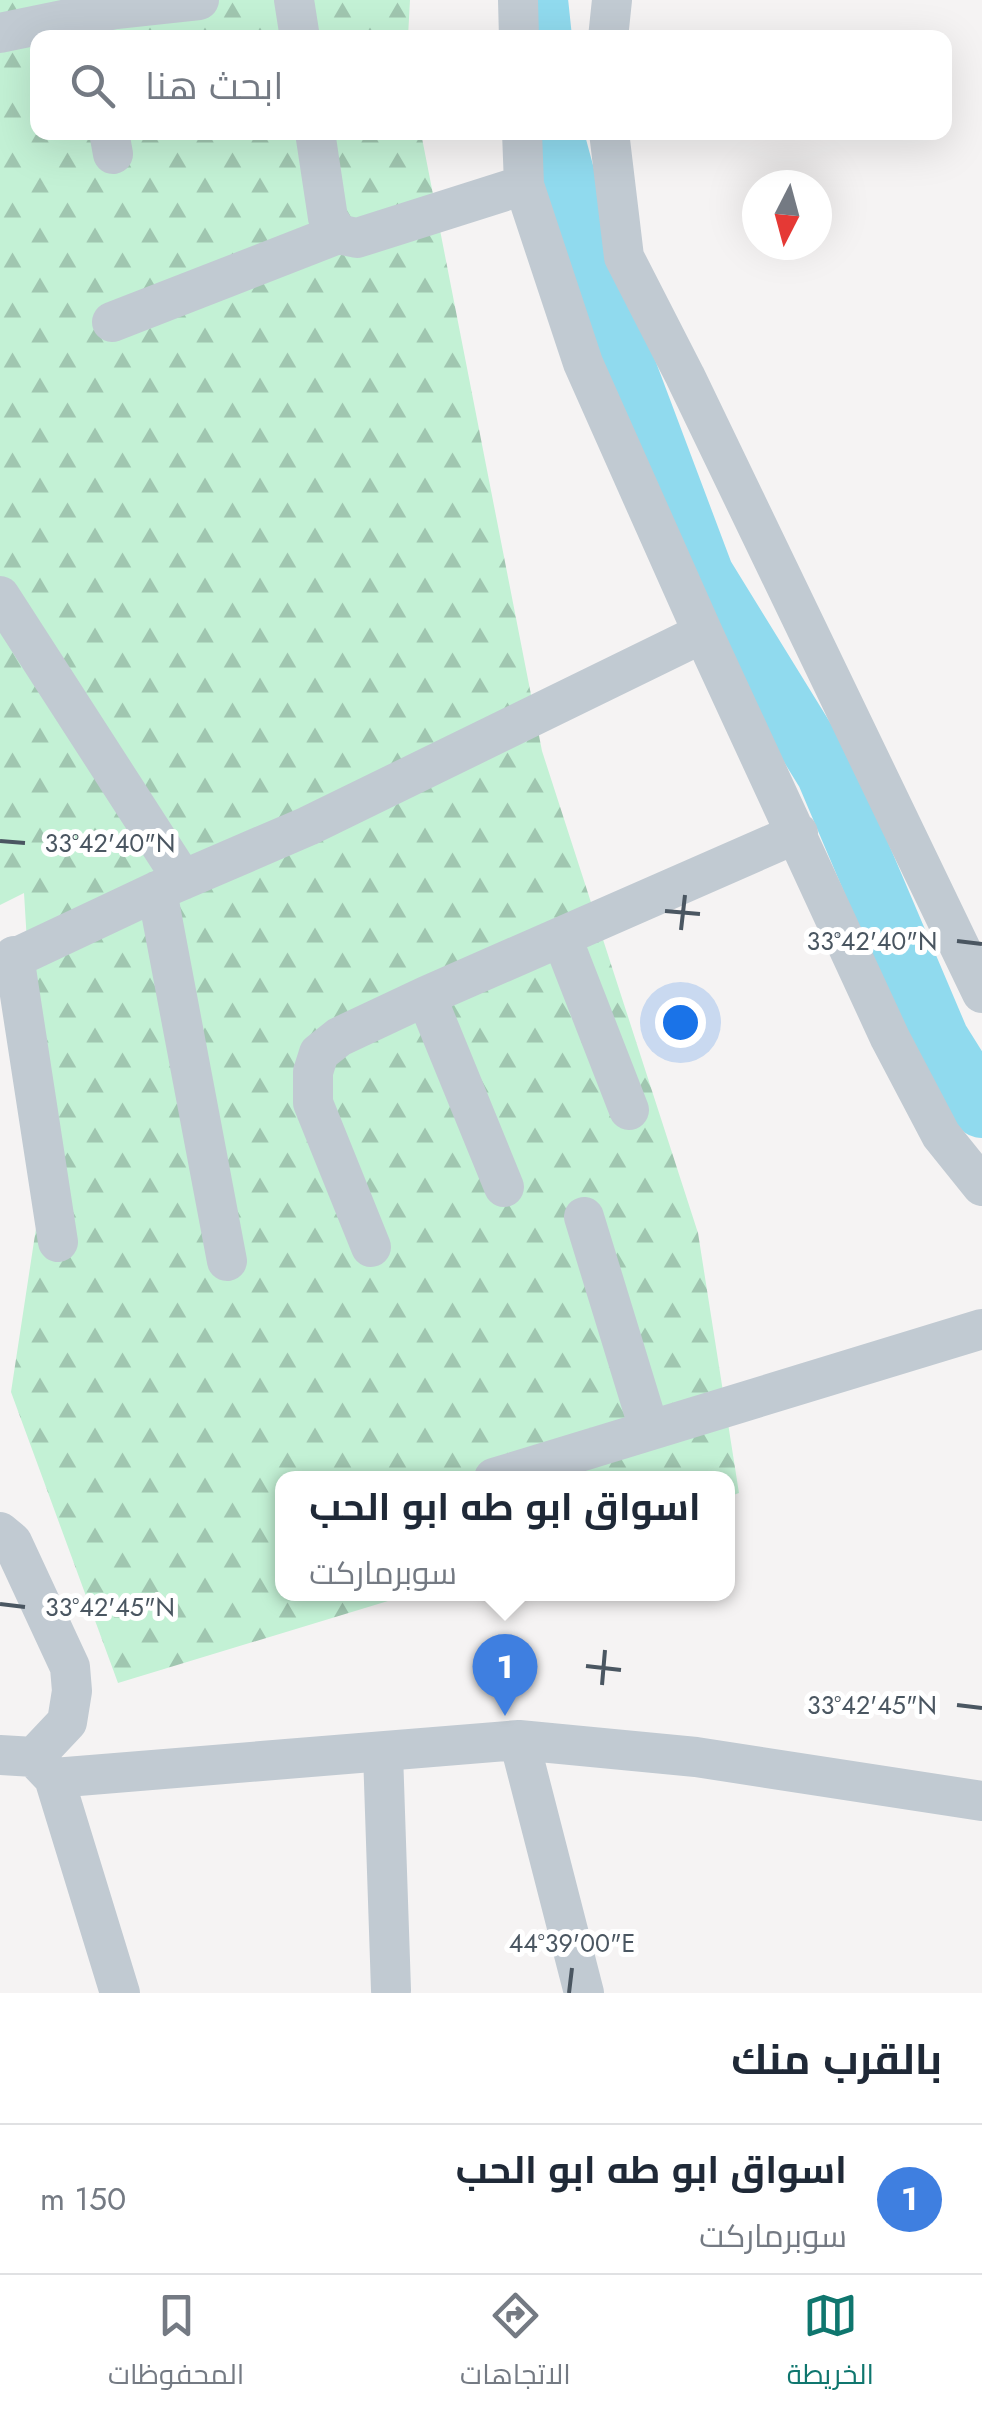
<!DOCTYPE html>
<html lang="ar">
<head>
<meta charset="utf-8">
<style>
  :root { --surface:#fff; --page:#f6f6f7; --text:#1f2937; --muted:#747a83; --line:#e0e1e3; --accent:#0f766e }
  body { margin:0; font-family:Jost,Cairo,sans-serif; background:var(--page); color:var(--text); direction:rtl }
  .compass { position:absolute; left:742px; top:170px; width:90px; height:90px; border-radius:50%; background:var(--surface); box-shadow:0 10px 40px #0002; rotate:186deg }
  .you { position:absolute; left:680px; top:1022px; width:35px; height:35px; margin:-25px; border:8px solid #fff; border-radius:50%; background:#1a73e8; box-shadow:0 0 0 15px #1a73e833 }
  .badge { display:grid; place-items:center; width:65px; height:65px; border-radius:50%; background:var(--accent); color:#fff; font-size:32px; font-weight:700 }
  .pin { position:absolute; translate:-50% -82px; filter:drop-shadow(0 2px 5px #0008) }
  .pin::after { content:''; position:absolute; top:52px; width:35px; height:30px; background:inherit; clip-path:polygon(0 0,100% 0,50% 100%) }
  .popup { position:absolute; left:275px; top:1471px; width:460px; height:130px; box-sizing:border-box; display:grid; place-content:center; border-radius:20px; background:var(--surface); filter:drop-shadow(0 2px 8px #0005); font-size:32px; white-space:nowrap; color:var(--muted) }
  .popup b { font-size:38px; color:var(--text) }
  .popup::after { content:''; position:absolute; left:50%; top:100%; margin-left:-20px; border:20px solid transparent; border-top-color:var(--surface) }
  .list { margin:0; padding:0; list-style:none }
  h2 { display:flex; justify-content:space-between; align-items:center; height:130px; margin:0; padding:0 40px; font-size:42px }
  h2 small { font-size:32px; font-weight:400; color:var(--muted) }
  .list li { display:grid; grid-template-columns:65px 1fr auto; gap:30px; align-items:center; box-sizing:border-box; height:150px; padding:0 40px; border-top:2px solid var(--line) }
  .list b { display:block; font-size:38px; white-space:nowrap }
  .list p { margin:0; font-size:32px; white-space:nowrap; color:var(--muted) }
  .list em { font-size:32px; font-style:normal; color:var(--muted) }
  .icon { flex:none; width:55px; height:55px; fill:none; stroke:currentColor; stroke-width:2; stroke-linecap:round; stroke-linejoin:round }
  .map { position:relative; flex:none; width:982px; height:1993px; overflow:hidden; direction:ltr }
  .search { position:absolute; background:var(--surface); box-shadow:0 10px 40px #0002; left:30px; right:30px; top:30px; height:110px; display:flex; align-items:center; gap:25px; box-sizing:border-box; padding:0 35px; border-radius:20px; color:var(--muted); font-size:38px }
  .sheet { height:280px; background:var(--surface) }
  nav { display:flex; justify-content:space-around; align-items:center; box-sizing:border-box; height:140px; border-top:2px solid var(--line); background:var(--surface); font-size:28px; color:var(--muted) }
  nav a { display:grid; justify-items:center; gap:5px }
  nav .on { color:var(--accent) }
  .map>svg:first-child { display:block }
  .forest { fill:url(#forest-firs) }
  .lines { fill:none; stroke-linecap:round; stroke-linejoin:round }
  .river { stroke:#90daee; stroke-width:60 }
  .minor { stroke:#c1cad2; stroke-width:40 }
  .ticks { fill:none; stroke:#4a5661; stroke-width:4 }
  .ticks-label { font-size:25px; text-anchor:middle; fill:#4a5661; stroke:#fff; stroke-width:10; stroke-linejoin:round; paint-order:stroke }
</style>
</head>
<body>
<div class="map">
<svg width="982" height="1993" viewBox="0 0 982 1993">
  <defs>
    <pattern id="forest-firs" width="22" height="20" patternUnits="userSpaceOnUse" patternTransform="scale(2.5)"><rect width="22" height="20" fill="#c3f1d5"/><path d="M5 1l3.5 6h-7zM16 11l3.5 6h-7z" fill="#a0c6b0"/></pattern>
  </defs>
  <rect width="100%" height="100%" fill="#f5f3f3"/>
  <path class="forest" d="M0,0H410L408,37L38,38V132L421,133L542,751L698,1233L739,1493L728,1497V1478H282V1594H411L118,1683L11,1392L42,1189L24,893L0,905Z"/>
  <g class="lines">
    <path class="river" d="M538,0L542,38
      M553,132L593,280L704,575L826,773L939,1039L982,1108"/>
    <path class="minor" d="M294,0L300,38
      M518,0L519,38
      M0,33L116,9L199,0
      M608,38L612,0
      M109,132L113,154
      M315,132L328,218L338,234L357,238L524,185
      M522,132L524,185L583,363L703,633L890,1038L941,1135L982,1186
      M609,132L624,257L685,376L982,993
      M112,322L338,234
      M0,596L183,880
      M157,891L227,1261
      M562,938L629,1110
      M14,956L58,1242
      M0,965L157,891L308,826L703,633
      M426,996L504,1187
      M584,1217L649,1429
      M371,1247L313,1103V1072L319,1053L339,1037L426,996L798,833
      M494,1478L982,1329
      M0,1532L12,1542L70,1667L72,1691L67,1722L34,1757
      M519,1740L584,1993
      M383,1753L391,1990
      M0,1755L34,1757L54,1778L120,1993
      M54,1778L519,1740L696,1757L982,1801"/>
  </g>
  <path class="ticks" d="M0,841L25,843M665,911L700,914M681,930L685,895M957,941L982,944M0,1604L25,1607M586,1666L621,1670M602,1685L605,1650M957,1705L982,1708M569,1993L572,1968"/>
  <g class="ticks-label">
    <text x="110" y="852">33°42'40"N</text>
    <text x="872" y="950">33°42'40"N</text>
    <text x="110" y="1616">33°42'45"N</text>
    <text x="872" y="1714">33°42'45"N</text>
    <text x="572" y="1952">44°39'00"E</text>
  </g>
</svg>
<svg class="compass" viewBox="-18 -18 36 36"><path d="M0-13l5 13h-10z" fill="#e53935"/><path d="M0 13l5-13h-10z" fill="#747a83"/></svg>
<div class="you"></div>
<div class="pin badge" style="left:505px;top:1716px;background:#3f7fe0">1</div>
<div class="popup"><b>اسواق ابو طه ابو الحب</b>سوبرماركت</div>
<div class="search"><svg class="icon" aria-label="search" viewBox="0 0 24 24"><circle cx="10" cy="10" r="6"/><path d="M15 15l6 6"/></svg>ابحث هنا</div>
</div>
<section class="sheet">
<h2>بالقرب منك<small></small></h2>
<ul class="list">
<li><span class="badge" style="background:#3f7fe0">1</span><div><b>اسواق ابو طه ابو الحب</b><p>سوبرماركت</p></div><em>150 m</em></li>
</ul>
</section>
<nav>
<a class="on"><svg class="icon" aria-label="map" viewBox="0 0 24 24"><path d="M3 6l6-2 6 2 6-2v14l-6 2-6-2-6 2zM9 4v14M15 6v14"/></svg>الخريطة</a>
<a><svg class="icon" aria-label="directions" viewBox="0 0 24 24"><path d="M12 3l9 9-9 9-9-9zM9 14v-3h6M13 9l2 2-2 2"/></svg>الاتجاهات</a>
<a><svg class="icon" aria-label="saved" viewBox="0 0 24 24"><path d="M7 4h10v16l-5-4-5 4z"/></svg>المحفوظات</a>
</nav>
</body>
</html>
